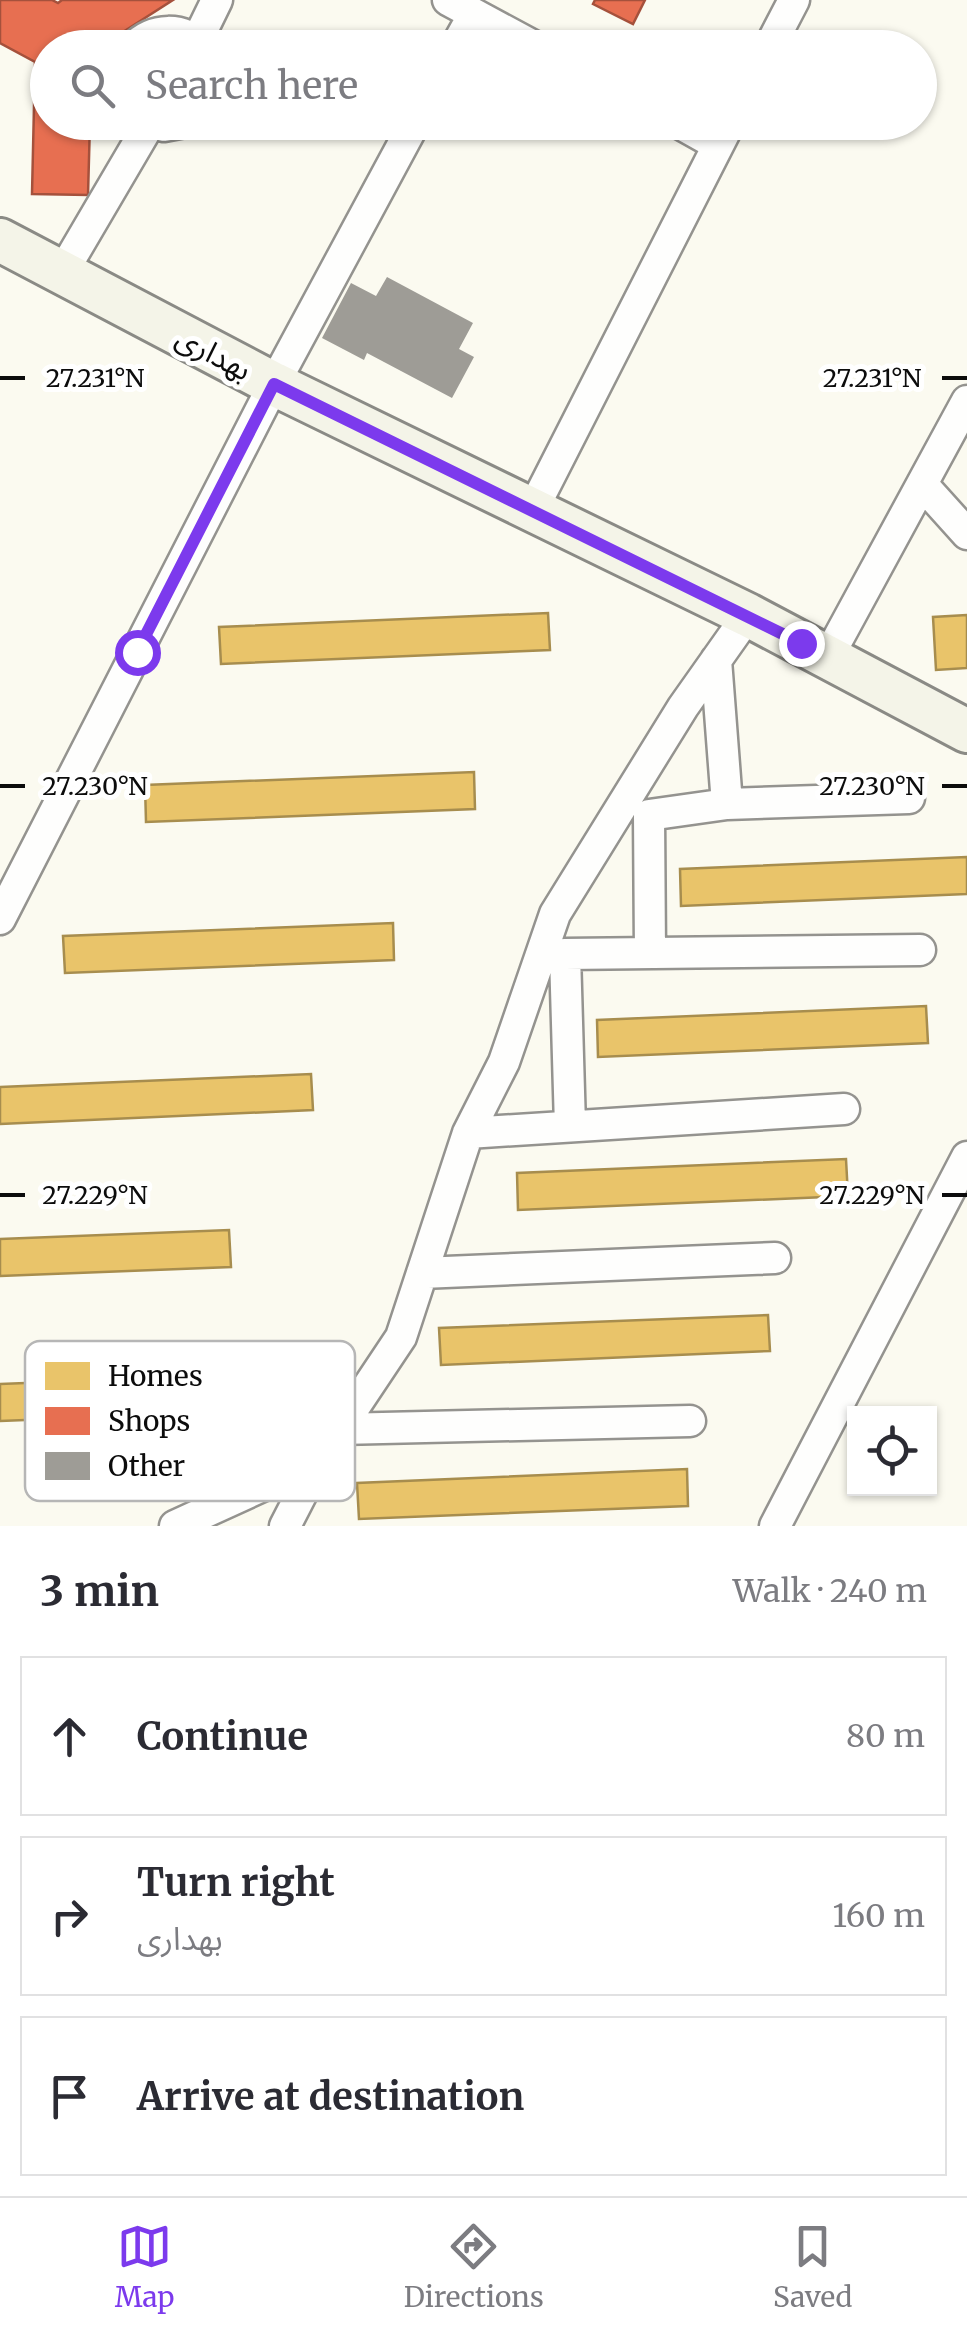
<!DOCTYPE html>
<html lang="en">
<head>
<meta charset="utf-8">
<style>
  :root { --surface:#fff; --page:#f2f2f3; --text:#2b2b33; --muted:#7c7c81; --line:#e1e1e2; --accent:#7c3aed }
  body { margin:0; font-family:Merriweather,"Noto Sans Arabic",serif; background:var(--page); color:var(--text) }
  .controls { position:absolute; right:30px; bottom:30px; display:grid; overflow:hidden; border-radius:0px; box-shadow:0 2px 8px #0004 }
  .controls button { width:90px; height:90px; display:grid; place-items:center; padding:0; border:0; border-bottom:2px solid var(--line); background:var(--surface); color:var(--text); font:50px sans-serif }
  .stop { position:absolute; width:30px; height:30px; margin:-22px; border:8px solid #7c3aed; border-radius:50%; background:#fff }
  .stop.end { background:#7c3aed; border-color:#fff; box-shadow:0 2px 10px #0008 }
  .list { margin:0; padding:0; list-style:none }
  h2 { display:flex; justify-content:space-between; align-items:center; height:130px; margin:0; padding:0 40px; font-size:42px }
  h2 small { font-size:32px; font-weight:400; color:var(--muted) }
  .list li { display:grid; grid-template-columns:65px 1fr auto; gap:30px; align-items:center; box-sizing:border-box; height:160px; margin:0 20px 20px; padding:0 20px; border:2px solid var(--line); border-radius:0px }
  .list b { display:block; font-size:38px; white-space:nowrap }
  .list p { margin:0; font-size:32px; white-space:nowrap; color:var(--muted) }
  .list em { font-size:32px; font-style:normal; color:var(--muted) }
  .icon { flex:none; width:55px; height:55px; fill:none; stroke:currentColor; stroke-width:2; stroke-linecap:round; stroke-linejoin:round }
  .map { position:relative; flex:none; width:967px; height:1526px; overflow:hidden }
  .search { position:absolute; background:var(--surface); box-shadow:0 2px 8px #0004; left:30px; right:30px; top:30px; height:110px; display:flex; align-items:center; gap:25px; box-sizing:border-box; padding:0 35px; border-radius:55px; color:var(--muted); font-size:38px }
  .sheet { height:670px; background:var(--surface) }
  nav { display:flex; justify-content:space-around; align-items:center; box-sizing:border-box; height:140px; border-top:2px solid var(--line); background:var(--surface); font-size:28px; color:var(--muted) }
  nav a { display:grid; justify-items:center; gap:5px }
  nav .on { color:var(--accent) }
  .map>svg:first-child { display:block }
  .homes { fill:#e9c46a; stroke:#a78d4e; stroke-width:2.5 }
  .shops { fill:#e76f51; stroke:#a5513c; stroke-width:2.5 }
  .building { fill:#9e9c96 }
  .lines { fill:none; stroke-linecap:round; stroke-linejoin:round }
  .street-casing { stroke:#94938f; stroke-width:35 }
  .secondary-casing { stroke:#8a8a85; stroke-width:48 }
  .street { stroke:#fefefd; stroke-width:30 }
  .secondary { stroke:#f4f4e8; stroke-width:42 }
  .route { stroke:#7c3aed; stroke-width:12 }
  .ticks { fill:none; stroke:#0c0c0c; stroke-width:4 }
  .labels { text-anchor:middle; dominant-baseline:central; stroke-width:10; stroke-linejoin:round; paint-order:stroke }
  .street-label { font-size:30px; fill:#0c0c0c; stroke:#fff }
  .key { fill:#fff; stroke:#b6b6b6; stroke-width:2.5 }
  .key-label { font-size:28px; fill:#0c0c0c }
  .ticks-label { font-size:25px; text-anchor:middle; fill:#0c0c0c; stroke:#fff; stroke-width:10; stroke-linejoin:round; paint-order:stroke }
</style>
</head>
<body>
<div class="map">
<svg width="967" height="1526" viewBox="0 0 967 1526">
  <rect width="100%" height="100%" fill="#fbfaf0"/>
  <path class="homes" d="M548,613L550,650L221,664L219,627Z
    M967,615V668L936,670L933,617Z
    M474,772L475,809L146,822L145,785Z
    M967,857V894L681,906L680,869Z
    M393,923L394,960L65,973L63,936Z
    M926,1006L928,1043L598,1057L597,1020Z
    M311,1074L313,1110L0,1124V1087Z
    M846,1159L848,1196L518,1210L517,1173Z
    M229,1230L231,1267L0,1276V1239Z
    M768,1315L770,1351L441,1365L439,1328Z
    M152,1378L153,1415L0,1421V1384Z
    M687,1469L688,1506L359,1519L357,1483Z"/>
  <path class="shops" d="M0,0H52L58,3L62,0H173L98,48H48V122H90L88,195L32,194L35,62L0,43Z
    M595,0H645L633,24L593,4Z"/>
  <path class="building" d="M387,277L473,323L459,349L474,357L452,398L367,353L364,360L322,338L351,283L376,296Z"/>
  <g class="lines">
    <g class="street-casing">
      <path id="street" d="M448,0L537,48
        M197,41L217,0
        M133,48C153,27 183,26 203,48
        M455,48L474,14
        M769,48L794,0
        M149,122L164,126L185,122
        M677,122L718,145
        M62,273L150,123
        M922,484L967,534
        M532,511L730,122
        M828,657L967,401
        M716,660L727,804
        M0,919L274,384L415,122
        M650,953L649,815L727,804L909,798
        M570,1126L565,954L920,950
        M468,1133L844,1109
        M422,1273L775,1258
        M340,1429L690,1421
        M175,1526L319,1460
        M285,1526L319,1460L401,1337L468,1133L504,1062L555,914L683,707L748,615
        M775,1526L967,1157"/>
    </g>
    <g class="secondary-casing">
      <path id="secondary" d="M0,240L274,384L748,615L967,731"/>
    </g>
    <use href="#street" class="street"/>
    <use href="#secondary" class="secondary"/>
  </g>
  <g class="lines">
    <path class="route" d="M137,652L274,384L801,643"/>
  </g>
  <path class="ticks" d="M0,378H25M942,378H967M0,786H25M942,786H967M0,1195H25M942,1195H967"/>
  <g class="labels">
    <g class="street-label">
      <text transform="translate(214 353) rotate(28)">بهداری</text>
    </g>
  </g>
  <rect x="25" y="1341" width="330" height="160" rx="15" class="key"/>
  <rect x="45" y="1362" width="45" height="28" fill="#e9c46a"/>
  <rect x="45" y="1407" width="45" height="28" fill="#e76f51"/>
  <rect x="45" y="1452" width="45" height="28" fill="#9e9c96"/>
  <g class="key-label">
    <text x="108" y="1386">Homes</text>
    <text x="108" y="1431">Shops</text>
    <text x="108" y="1476">Other</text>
  </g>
  <g class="ticks-label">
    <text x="95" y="387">27.231°N</text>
    <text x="872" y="387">27.231°N</text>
    <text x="95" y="795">27.230°N</text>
    <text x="872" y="795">27.230°N</text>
    <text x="95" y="1204">27.229°N</text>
    <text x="872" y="1204">27.229°N</text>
  </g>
</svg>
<div class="controls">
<button><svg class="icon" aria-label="locate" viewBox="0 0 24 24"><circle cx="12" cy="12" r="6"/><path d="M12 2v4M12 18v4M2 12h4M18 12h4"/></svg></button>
</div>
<div class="stop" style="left:137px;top:652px"></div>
<div class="stop end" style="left:801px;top:643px"></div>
<div class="search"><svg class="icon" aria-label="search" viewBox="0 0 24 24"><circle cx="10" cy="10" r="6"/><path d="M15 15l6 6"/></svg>Search here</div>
</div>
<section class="sheet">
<h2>3 min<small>Walk · 240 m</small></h2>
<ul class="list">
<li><svg class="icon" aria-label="ahead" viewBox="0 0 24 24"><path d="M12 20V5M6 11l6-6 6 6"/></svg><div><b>Continue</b></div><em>80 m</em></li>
<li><svg class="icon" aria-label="right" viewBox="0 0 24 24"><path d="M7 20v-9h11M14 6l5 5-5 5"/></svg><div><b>Turn right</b><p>بهداری</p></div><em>160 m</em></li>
<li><svg class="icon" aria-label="arrive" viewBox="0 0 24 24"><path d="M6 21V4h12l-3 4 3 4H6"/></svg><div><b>Arrive at destination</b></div></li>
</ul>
</section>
<nav>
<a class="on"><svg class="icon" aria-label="map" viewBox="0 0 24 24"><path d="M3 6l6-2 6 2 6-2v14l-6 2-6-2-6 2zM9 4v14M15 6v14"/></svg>Map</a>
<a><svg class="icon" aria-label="directions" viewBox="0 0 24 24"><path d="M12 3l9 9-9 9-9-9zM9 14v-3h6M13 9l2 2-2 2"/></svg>Directions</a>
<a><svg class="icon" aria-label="saved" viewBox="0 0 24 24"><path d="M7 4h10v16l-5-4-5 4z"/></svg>Saved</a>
</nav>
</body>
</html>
